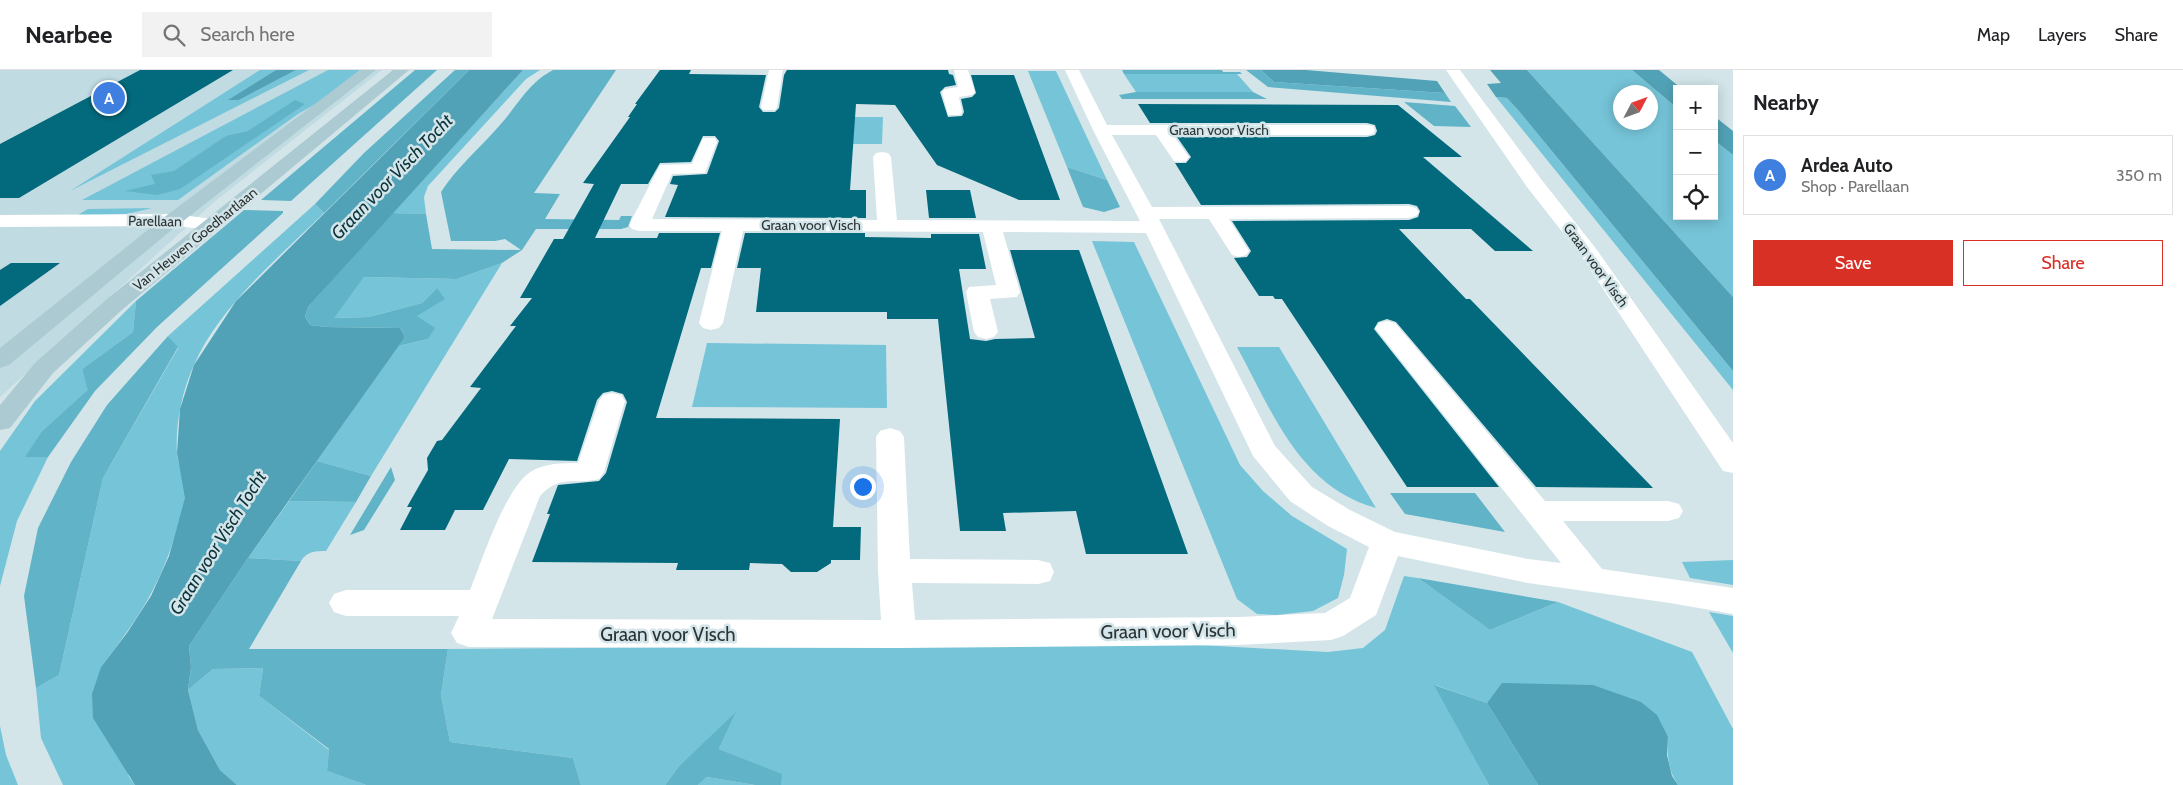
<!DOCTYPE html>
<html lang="en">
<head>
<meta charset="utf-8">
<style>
  :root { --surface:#fff; --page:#f2f2f2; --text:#202124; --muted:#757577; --line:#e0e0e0; --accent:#d93025 }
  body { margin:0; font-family:Cabin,sans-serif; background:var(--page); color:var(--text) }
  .controls { position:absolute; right:15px; top:15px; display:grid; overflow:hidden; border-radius:0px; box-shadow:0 2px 12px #0003 }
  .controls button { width:45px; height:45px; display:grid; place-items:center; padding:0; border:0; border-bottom:1px solid var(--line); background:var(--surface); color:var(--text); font:25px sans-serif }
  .compass { position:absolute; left:1613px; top:15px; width:45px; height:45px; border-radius:50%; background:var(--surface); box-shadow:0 2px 12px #0003; rotate:49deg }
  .you { position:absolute; left:862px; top:416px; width:18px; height:18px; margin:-12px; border:4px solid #fff; border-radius:50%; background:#1a73e8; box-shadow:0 0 0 8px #1a73e833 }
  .badge { display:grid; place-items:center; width:32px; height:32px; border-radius:50%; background:var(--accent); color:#fff; font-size:16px; font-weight:700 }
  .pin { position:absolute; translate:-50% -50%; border:2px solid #fff; box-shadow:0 1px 5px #0006 }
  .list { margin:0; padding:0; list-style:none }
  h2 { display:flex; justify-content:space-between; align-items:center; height:65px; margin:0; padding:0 20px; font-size:21px }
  h2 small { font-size:16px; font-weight:400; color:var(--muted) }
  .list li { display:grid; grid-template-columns:32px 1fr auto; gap:15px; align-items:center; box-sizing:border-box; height:80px; margin:0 10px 10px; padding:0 10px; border:1px solid var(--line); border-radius:0px }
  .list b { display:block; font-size:19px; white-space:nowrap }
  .list p { margin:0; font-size:16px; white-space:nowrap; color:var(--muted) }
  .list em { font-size:16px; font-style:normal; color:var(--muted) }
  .actions { display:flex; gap:10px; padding:15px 20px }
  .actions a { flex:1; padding:11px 0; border:1px solid var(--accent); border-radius:0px; text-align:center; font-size:18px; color:var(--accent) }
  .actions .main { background:var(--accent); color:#fff }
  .icon { flex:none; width:28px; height:28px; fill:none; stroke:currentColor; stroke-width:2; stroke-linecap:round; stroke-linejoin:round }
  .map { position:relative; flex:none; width:1733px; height:715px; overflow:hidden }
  header { display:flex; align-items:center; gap:30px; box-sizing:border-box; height:70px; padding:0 25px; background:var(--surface); border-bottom:1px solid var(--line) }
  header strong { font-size:24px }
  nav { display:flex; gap:28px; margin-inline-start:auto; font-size:18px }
  .search { width:350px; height:45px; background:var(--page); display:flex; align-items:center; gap:12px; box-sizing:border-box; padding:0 18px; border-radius:0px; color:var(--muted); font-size:19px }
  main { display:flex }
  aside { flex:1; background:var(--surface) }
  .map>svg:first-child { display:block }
  .built { fill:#c1dbe2 }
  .green { fill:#76c4d8; fill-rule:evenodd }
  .forest { fill:#61b3c7 }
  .water { fill:#51a2b6 }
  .building { fill:#03697c }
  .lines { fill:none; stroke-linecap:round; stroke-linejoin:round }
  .minor { fill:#fff; fill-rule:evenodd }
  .tertiary { fill:#fff; fill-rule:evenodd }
  .secondary { fill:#abcad2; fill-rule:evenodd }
  .labels { text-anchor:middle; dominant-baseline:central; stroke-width:5; stroke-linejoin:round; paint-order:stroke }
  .far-street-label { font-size:14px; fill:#2c3334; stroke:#d3e5e9 }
  .water-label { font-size:18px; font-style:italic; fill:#0a323b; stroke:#d3e5e9 }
  .near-street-label { font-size:19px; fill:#2c3334; stroke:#d3e5e9 }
</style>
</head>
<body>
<header>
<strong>Nearbee</strong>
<div class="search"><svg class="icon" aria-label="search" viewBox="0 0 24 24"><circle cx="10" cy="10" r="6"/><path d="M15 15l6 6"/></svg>Search here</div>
<nav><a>Map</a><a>Layers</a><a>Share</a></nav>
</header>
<main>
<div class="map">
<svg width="1733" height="715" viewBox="0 0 1733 715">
  <rect width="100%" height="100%" fill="#d3e5e9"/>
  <path class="built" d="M0,0H382L214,132L0,327Z"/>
  <path class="green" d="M260,0H276L229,30H239L296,0H309L70,121Z
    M328,0H360L319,32L298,44L178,130H82Z
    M523,0H540L526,9L428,116L424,127L426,144L392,143Z
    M1527,0H1632L1677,38V146H1714V70L1733,85V227ZM1620,22H1650V52H1620Z
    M1028,1H1056L1107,110L1067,97Z
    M1124,4H1237L1253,22H1136Z
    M1496,27L1507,28L1518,40L1733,301V320Z
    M795,47H883L882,74H758Z
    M315,134L324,143C279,187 219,237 194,295C182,321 175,355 177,384C179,398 186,415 185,429C184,439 179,449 177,458C161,516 137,550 101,597L129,707L135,715H63L41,668L36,618L59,605L103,408L178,278L168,266Z
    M152,138L127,144L76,146L88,139Z
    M1092,171L1134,172L1240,395L1263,421L1292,446L1347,479L1344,505L1338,528L1313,541L1277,545L1257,544L1237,529Z
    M502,193L371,406L317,391L398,276L428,269L417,246L437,218L422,233L369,247L333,248L364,207L457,209Z
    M136,231L133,262L82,299L89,320L42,361L26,387H48L17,451L0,516V381L35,331Z
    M707,273L886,275L887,338L692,337Z
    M1237,277H1279L1376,438C1299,417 1272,341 1237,277Z
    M289,431L356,432L326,481C316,481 307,481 301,491L248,488Z
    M1733,490V515L1690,508L1682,492Z
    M1404,506L1418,508L1490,560L1558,532L1692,582L1733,659V715H1678C1668,700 1667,685 1668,667L1503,613L1487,633L1435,615L1489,715H781V704L719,679L735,644L679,696L665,715H581L573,688L450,672L441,625L448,579L1181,574L1328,582L1363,578L1385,560Z
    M1709,542L1733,546V583Z
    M263,598L259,626L329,680L327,701L366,715H237L220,700L198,660L188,620L213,599Z
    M0,656L6,685L18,715H0Z
    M707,707L755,715H698Z"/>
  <path class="forest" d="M415,0H437L291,131L261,130Z
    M455,0H469L324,143L315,134L364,83Z
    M553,0H616L534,123L560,124L545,149L619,150L621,146H632L628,157L621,159H536L522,180L502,193L457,209L364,207L334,248L369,247L422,233L437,218L445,229L417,246L435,258L428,269L398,276L405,267L400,258L326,257L310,255L305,247L308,237L392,143L426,144L432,179L521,180L505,169L495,171H451L441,122C457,97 480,78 500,55C518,35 528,13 553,0Z
    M1122,0H1222L1223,2H1240L1242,4H1124Z
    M1246,0H1261L1274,12L1445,23L1451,32L1268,17Z
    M1136,22H1253L1267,29H1122L1119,25Z
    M295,30L305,34L180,119L157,125L125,121L155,114L151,105L174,101L226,66L248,61Z
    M1404,32L1455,36L1471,57L1434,56Z
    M1067,97L1107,110L1120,137L1104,142L1083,137Z
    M244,140L283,141V143L157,257L95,321L48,387H25L42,361L88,320L82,299L133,262L136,231Z
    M168,266L178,277L103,408L59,605L36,618L24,526L38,458L71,392L107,335Z
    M317,391L371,406L356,432L289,431Z
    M391,397L395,410L364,460L350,465Z
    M1390,423H1475L1505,462L1405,444Z
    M248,488L301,491L249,579H448L441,625L450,672L573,688L581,715H366L327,701L329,679L259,626L263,598L213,599L188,620L191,597L189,576Z
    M1418,508L1558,532L1490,560Z
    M1434,615L1487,633L1538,715H1489Z
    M736,642L719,679L782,704L781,715H755L707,707L698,715H665L679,696Z"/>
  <path class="water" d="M276,0H296L239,30H228Z
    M469,0H523L308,237L305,247L310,255L326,257L400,258L405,267L248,488L189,576L191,597L188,620L198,660L220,700L237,715H135L93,648L92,624L101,597L127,563L151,526L169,486L185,428L177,383L180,339L194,295L236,231Z
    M1261,0H1306L1437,11L1445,23L1274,12Z
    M1490,0H1527L1733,227V301L1518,40L1507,28L1496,27L1487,14L1501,13Z
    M1632,0H1659L1682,19H1677V38Z
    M1714,46L1733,61V85L1714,70Z
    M1502,613L1593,615L1641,632L1657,645L1668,667L1667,685L1672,706L1678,715H1538L1487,633Z"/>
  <path class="building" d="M140,0H233L19,128H0V74Z
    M660,0H691L689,4L766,5L759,37L763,42H775L779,38L784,5L787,0H948L949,4L953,5L956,15L945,17L940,22L948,47L962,46L964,42L961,29L972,27L976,23L971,5H1014L1060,130H1019L937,95L895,35L856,34L850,120H866V148L665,147L678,115L670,114L673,106L707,104L719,71L715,66H703L691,92L660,93L648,114H621L595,168H657L659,163H720L711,198H701L656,348L840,349L833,457H861L860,490H831V493L817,502H791L782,494L750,493L749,500H676L678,493L532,492L550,444H547L558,415L599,411L606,403L627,332L623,324L612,321L603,323L597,330L577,391L509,389L483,440H455L445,460H400L412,437H407L428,400L427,388L437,371L442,370L481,318L470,317L516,256H510L532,228H520L554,169H563L594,114L583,113L630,47H628L637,34H635Z
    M1138,34L1398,35L1462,87H1423L1533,181H1495L1471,159H1399L1466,229H1470L1653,418L1536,417L1396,252L1387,249L1378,252L1374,259L1499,417H1407L1282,229H1275L1273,226H1259L1234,188L1247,187L1251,181L1232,151L1409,150L1418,147L1420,141L1417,136L1409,134L1201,135L1175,93H1186L1191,87L1177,67H1367L1375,65L1377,61L1375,55L1367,53H1150Z
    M926,120H970L976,148H929Z
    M745,163H865V167L931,168V164H979L986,199H959L970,269L986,271L995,269L1035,268L1010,180H1079L1188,484H1086L1076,441L1003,443L1006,461H960L938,249H887V242H756L761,198H737Z
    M11,193H60L0,236V200Z"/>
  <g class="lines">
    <path class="minor" d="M769,0H783L777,37L775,40H763L761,37Z
      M954,0H968L975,22L972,25L959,27L962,42L960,45H948L942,22L945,19L958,17Z
      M1065,0H1079L1107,55H1367L1373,56L1375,60L1373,64L1367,65H1173L1189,87L1186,91L1180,92L1174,91L1156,65H1112L1152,137L1409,136L1416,138L1419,142L1416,146L1409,148L1229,149L1249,181L1246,185L1239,187L1232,185L1209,149H1159L1275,376L1312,417L1350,440L1395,462L1528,489L1561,493L1375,258L1379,253L1387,251L1395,253L1545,431H1668L1679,434L1683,441L1679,448L1668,451H1563L1602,499L1733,518V544L1670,533L1528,513L1398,486L1376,545L1343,566L1331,570L1238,575L899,578L469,577L457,573L451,563L459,546H346L334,542L329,533L334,524L346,520H470C482,491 506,415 532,401C546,393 562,393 578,393L599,331L603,325L612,323L621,325L625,331L604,402L599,409C574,415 560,404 540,426L492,549L881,550L878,501L876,367L880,361L890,358L900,361L904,367L910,489L1038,490L1050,493L1054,502L1050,511L1038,514L912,513L915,550L1238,547L1325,543L1350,528L1369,477L1328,456L1290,431L1253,386L1146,163L1003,162L1020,222L1017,227L990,229L998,262L994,267L986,269L978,267L974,262L966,222L969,217L996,215L983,162L743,161L723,253L719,258L711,260L703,258L699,253L722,161H639L632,159L629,155L660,95L692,94L703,68H715L717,72L705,103L672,104L652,149L877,150L873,87L876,83L882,82L888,83L891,87L897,150L1140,151L1093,60Z
      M174,144L221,150L224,154L221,158L214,160L174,156L0,157V145Z"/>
    <path class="tertiary" d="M1446,0H1460L1541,109L1597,180L1733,373V403L1723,401L1582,187L1527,117Z"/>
    <path class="secondary" d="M360,0H376L168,163L9,295L0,298V278L154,155Z
      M393,0H409L123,239L53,303L10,358L0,360V335L35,293L107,229Z"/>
  </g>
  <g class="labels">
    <g class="far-street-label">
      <text x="1219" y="60">Graan voor Visch</text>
      <text transform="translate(155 151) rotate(1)">Parellaan</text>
      <text x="811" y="155">Graan voor Visch</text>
      <text transform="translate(195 169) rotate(-39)">Van Heuven Goedhartlaan</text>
      <text transform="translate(1596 195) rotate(54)">Graan voor Visch</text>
    </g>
    <g class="water-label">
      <text transform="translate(392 107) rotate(-46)">Graan voor Visch Tocht</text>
      <text transform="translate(218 473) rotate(-58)">Graan voor Visch Tocht</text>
    </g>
    <g class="near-street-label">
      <text transform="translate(1168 561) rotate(-1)">Graan voor Visch</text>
      <text x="668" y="564">Graan voor Visch</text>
    </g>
  </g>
</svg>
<div class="controls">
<button>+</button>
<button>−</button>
<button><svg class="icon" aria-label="locate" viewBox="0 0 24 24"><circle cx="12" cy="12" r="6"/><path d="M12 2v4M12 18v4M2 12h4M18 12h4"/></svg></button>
</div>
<svg class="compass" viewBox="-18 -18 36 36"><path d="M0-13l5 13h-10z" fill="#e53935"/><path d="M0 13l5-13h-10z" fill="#757577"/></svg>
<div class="you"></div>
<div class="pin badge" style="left:109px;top:28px;background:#3f7fe0">A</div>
</div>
<aside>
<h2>Nearby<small></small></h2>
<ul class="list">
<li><span class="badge" style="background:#3f7fe0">A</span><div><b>Ardea Auto</b><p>Shop · Parellaan</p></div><em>350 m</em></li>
</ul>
<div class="actions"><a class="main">Save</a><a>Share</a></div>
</aside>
</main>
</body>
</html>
